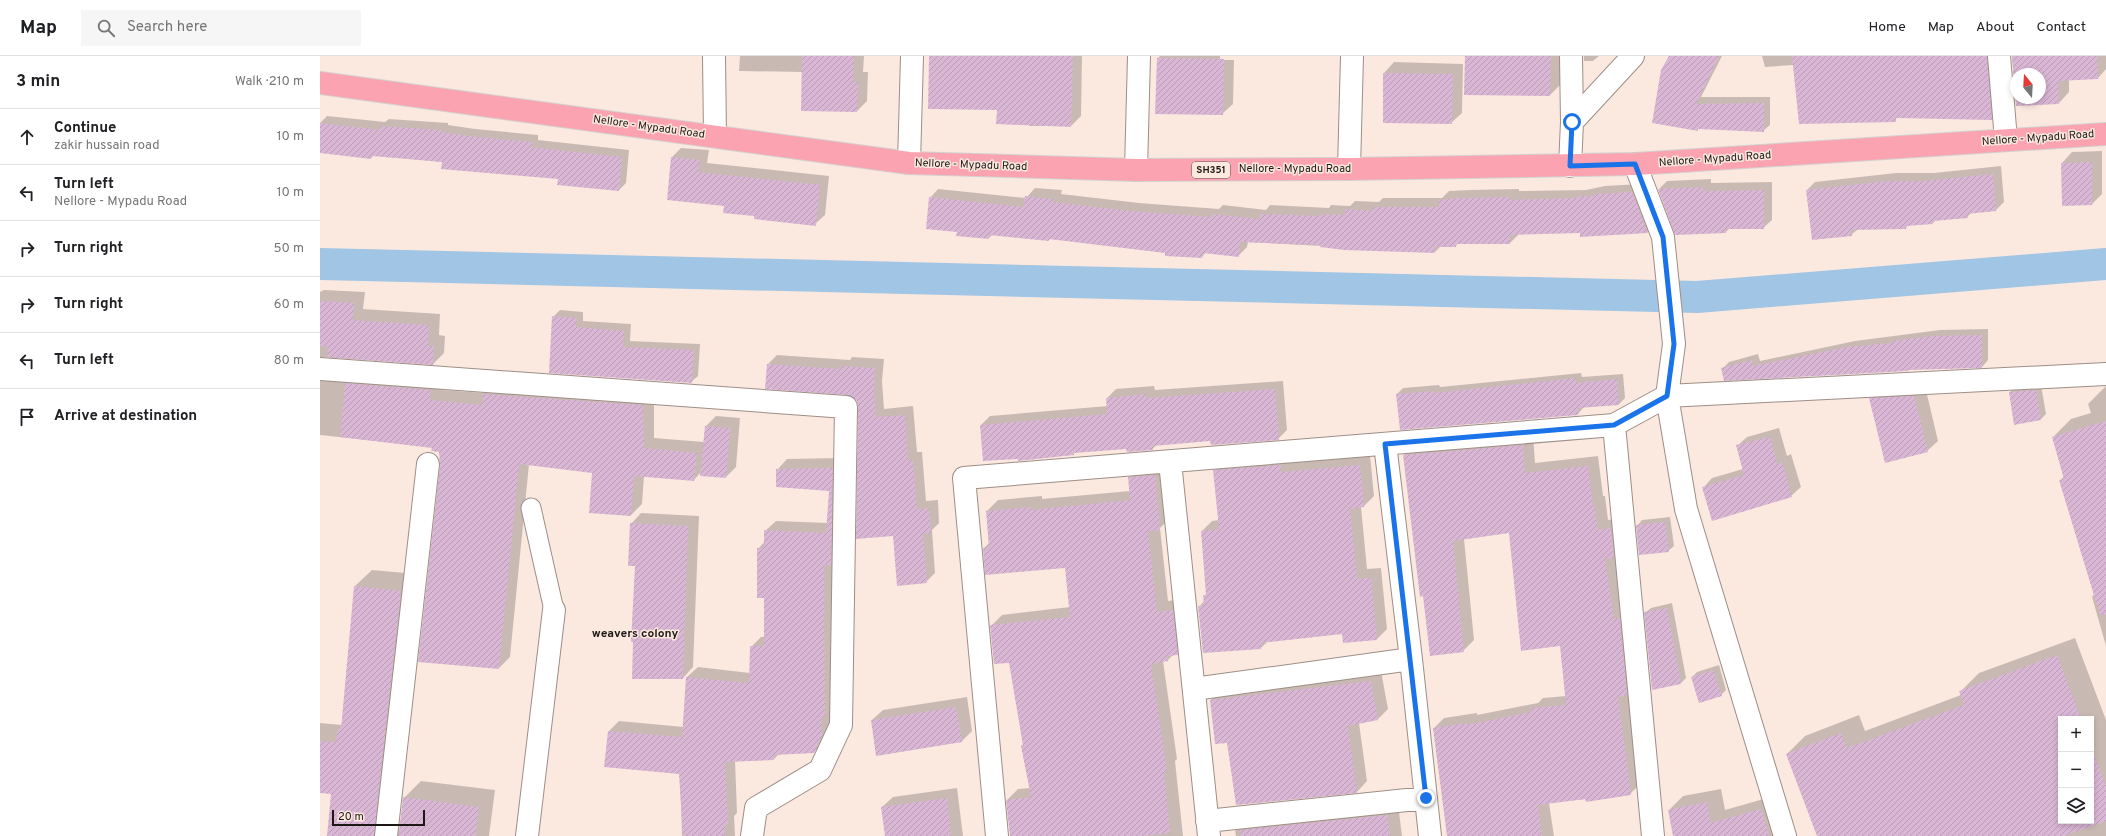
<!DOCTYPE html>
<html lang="en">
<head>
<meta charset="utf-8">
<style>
  :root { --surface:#fff; --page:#f6f6f6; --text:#202124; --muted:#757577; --line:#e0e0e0 }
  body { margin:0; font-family:Overpass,sans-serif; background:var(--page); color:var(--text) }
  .controls { position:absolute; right:12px; bottom:12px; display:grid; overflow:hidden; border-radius:0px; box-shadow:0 2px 6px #0003 }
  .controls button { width:36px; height:36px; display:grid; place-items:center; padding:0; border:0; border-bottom:1px solid var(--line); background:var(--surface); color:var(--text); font:20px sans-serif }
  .compass { position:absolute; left:1690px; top:12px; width:36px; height:36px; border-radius:50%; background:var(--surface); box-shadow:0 2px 6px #0003; rotate:342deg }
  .scale { position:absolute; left:12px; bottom:10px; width:93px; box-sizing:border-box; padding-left:4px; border:2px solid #1e1815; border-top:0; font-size:11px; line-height:14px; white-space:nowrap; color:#1e1815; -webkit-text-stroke:3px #fbe9e0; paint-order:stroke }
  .stop { position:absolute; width:12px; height:12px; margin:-9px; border:3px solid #1a73e8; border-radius:50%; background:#fff }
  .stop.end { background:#1a73e8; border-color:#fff; box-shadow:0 1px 4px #0008 }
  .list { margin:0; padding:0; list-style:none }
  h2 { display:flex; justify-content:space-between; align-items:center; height:52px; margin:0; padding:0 16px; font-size:17px }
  h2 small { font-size:13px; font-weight:400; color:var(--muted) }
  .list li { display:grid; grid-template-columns:26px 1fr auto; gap:12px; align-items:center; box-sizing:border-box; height:56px; padding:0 16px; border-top:1px solid var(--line) }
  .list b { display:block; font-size:15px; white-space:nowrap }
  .list p { margin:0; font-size:13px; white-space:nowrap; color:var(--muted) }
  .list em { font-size:13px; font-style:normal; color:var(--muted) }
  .icon { flex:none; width:22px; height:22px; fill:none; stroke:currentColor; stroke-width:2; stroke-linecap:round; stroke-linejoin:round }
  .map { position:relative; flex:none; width:1786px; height:780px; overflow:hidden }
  header { display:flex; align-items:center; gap:24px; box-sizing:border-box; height:56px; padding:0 20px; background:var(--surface); border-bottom:1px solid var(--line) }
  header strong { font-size:19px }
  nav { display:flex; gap:22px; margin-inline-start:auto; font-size:14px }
  .search { width:280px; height:36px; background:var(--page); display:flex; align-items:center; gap:10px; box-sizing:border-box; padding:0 14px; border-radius:0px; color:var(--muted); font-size:15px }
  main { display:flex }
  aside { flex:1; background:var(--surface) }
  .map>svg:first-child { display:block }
  .shadow { fill:#0003; fill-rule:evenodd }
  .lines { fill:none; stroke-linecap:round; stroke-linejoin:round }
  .canal { stroke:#a1c5e4; stroke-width:32 }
  .building { fill:url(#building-hatch); fill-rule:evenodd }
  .service-casing { stroke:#9e8e86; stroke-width:21 }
  .minor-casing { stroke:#9e8e86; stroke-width:24 }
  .tertiary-casing { stroke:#9e8e86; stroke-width:24 }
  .primary-casing { stroke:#d2d1d0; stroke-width:24 }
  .service { stroke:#fff; stroke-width:19 }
  .minor { stroke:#fff; stroke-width:22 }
  .tertiary { stroke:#fff; stroke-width:22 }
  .primary { stroke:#fba3b0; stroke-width:22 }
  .route { stroke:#1a73e8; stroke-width:5 }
  .labels { text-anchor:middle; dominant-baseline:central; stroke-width:3; stroke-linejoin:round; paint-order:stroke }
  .shield { fill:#fbe9e0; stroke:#605752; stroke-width:1 }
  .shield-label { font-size:10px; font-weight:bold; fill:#1e1815 }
  .street-label { font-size:11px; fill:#1e1815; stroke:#fbe9e0 }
  .neighbourhood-label { font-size:12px; font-weight:bold; fill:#1e1815; stroke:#fbe9e0 }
</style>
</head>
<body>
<header>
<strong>Map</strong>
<div class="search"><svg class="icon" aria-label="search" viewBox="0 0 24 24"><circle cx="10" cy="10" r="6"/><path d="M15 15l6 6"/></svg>Search here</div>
<nav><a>Home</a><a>Map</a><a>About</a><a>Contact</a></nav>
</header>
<main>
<aside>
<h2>3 min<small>Walk · 210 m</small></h2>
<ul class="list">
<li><svg class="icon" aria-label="ahead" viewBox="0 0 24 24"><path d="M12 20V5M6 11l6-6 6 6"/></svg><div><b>Continue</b><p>zakir hussain road</p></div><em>10 m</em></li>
<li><svg class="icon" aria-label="left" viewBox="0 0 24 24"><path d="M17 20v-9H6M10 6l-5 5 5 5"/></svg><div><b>Turn left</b><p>Nellore - Mypadu Road</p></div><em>10 m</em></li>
<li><svg class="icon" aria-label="right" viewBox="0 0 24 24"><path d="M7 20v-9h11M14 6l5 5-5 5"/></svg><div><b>Turn right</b></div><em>50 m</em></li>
<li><svg class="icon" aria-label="right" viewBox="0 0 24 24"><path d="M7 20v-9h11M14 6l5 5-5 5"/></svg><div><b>Turn right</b></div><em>60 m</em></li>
<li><svg class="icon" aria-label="left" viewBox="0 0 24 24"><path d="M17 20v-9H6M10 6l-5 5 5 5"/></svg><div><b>Turn left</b></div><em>80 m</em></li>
<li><svg class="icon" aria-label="arrive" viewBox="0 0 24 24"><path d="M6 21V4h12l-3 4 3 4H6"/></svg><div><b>Arrive at destination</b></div></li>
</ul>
</aside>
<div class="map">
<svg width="1786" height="780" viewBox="0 0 1786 780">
  <defs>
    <pattern id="building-hatch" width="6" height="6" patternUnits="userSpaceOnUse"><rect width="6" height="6" fill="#dab6d5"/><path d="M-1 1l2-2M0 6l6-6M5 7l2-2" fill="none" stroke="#bb9cb6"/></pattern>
  </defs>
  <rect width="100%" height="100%" fill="#fbe9e0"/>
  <path class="shadow" d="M420,0H544L543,16H548L547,45L537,55L483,16L419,15Z
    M610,0H762L761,60L751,70H710L678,53Z
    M840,0H900V4H914L913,48L902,58L838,2Z
    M1146,0H1244L1241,4L1240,29L1230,39Z
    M1264,0H1279L1273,5H1264Z
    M1351,0H1402L1381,41H1450V69L1443,75L1379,72L1377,74Z
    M1442,0H1524L1474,9L1445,11Z
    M1556,0H1677L1682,53L1671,63Z
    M1692,0H1786V13L1778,22L1749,24V36L1739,47L1697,48L1696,42H1720V18H1696V42Z
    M1074,6L1143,8L1142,57L1131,67L1064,66V17Z
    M7,60L65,66L69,63L128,67V69L155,73L218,79V84L309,94L306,127L299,134L239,122L123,106L54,99L51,102L0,96V67Z
    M361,92L389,94L387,107L509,120L505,159L495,168L435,159L405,149L348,143L352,101Z
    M1782,95V138L1772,148L1743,149L1742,107L1752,96Z
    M1681,110L1684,146L1676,154L1652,156L1647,161L1616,164L1613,167L1588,169L1586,172L1538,173L1531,179L1487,134L1495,126L1576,117H1614Z
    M1391,123V127L1452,126V164L1443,172H1410L1406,176L1356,178L1339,133L1347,125Z
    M1321,128L1336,167L1328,176L1261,180V176L1199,178L1190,187H1138L1136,190H1121L1115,196L928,186L927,191L918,200L886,196L882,201L731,182L729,184L673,178L669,182L638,175L610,142L618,133L706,142L715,132L742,134L741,138L819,147L899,153L903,149L946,154L950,149L1009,152L1011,149L1030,150L1035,145L1059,146L1063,142H1122L1129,135L1150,134L1199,133V135L1266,134L1285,130Z
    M4,234L45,236L43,253L120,258L119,279L125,280L124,297L113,308L0,301V236Z
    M240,254L263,256V265L311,268L310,285L380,288L378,320L371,326L233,261Z
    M1668,273V304L1662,311L1590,313L1588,314L1405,324L1402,313L1409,306L1438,298L1440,305L1535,285L1620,274Z
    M457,299L530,304L532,301L564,303L562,325L564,353L593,350L597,396H602L606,445L618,444L619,467L612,474L615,517L606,526L574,479L538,344L527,338L448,308Z
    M0,308L122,323L121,334L165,337L175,327L334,338V382L384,386L386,370L396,360L420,362L416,411L406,421L381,416L374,424L324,420L322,448L311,459L273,416L209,408L190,601L179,612L121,409L120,396L113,391L0,379Z
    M1261,317L1262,321L1303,318L1305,342L1299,348L1264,351L1258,358L1077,338L1083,332L1119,329L1120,331Z
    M963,325L967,374L958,383L891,384L837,389L832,393L807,391L699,402L661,369L670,360L788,350L787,342L796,333L834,330L835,334Z
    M1721,329L1726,358L1721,363L1695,368L1690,336L1695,331Z
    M1605,330L1618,385L1607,395L1551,343L1561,332Z
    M1786,330V590L1772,541L1774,538L1740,425L1744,420L1733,381L1751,363L1771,357L1768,348Z
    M1459,372L1467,400L1471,398L1481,431L1471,440L1383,432L1392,422L1423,413L1417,390L1427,381Z
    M1213,379L1215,407L1278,400L1283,440H1285L1288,464L1301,462L1321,727L1310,738L1229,747L1234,780H1131L1114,672L1124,662L1157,657V659L1218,647L1223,642L1246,640L1241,589L1190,476L1144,483L1154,584L1143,595L1104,539L1084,399L1095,389Z
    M1050,399L1054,440L1044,450L1041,451L1047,513L1061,512L1067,573L1057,583L1024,586L1023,577L948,585L941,592L879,551L884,545V540L887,537L882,475L892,465L899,464L894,415L905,404Z
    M522,402L512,669L504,686L494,696L459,698L454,703L415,704L417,757L414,760L415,780H362L360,717L289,675L299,665L364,671L367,621L378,611L430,617L431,591L441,581H445V541L438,493L445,485V475L456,465L508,467L510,434L457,414L467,403Z
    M846,408L850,462L840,472L848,545L864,543L868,587L857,598H854L848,604L843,605L857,703L855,705L863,780H691L687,744L698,733L710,732L690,606L671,570L682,559L750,551L746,511L664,492L669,487L667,455L678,444L722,440V443L810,435L809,422L820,410Z
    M321,457L379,460L373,611L363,622L311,468Z
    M1350,461L1354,490L1348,495L1317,470L1322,464Z
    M52,514L97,518L76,774L79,775L84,742L101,725L175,734L169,780H8L13,737L0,736V667L22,669L35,530Z
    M1352,547L1366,622L1361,627L1333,633L1325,557L1331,552Z
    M1755,582L1786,664V780H1498L1467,698L1485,680L1539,659L1545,675L1641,639L1640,636L1659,617ZM1741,663H1771V765H1741Z
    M1399,609L1406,634L1401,639L1372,621L1377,616Z
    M1061,615L1068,653L1058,663L1039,667L1047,725L1037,736L917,748L908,686L891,644L901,634Z
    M647,641L652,675L641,686L552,664L563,654Z
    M637,732L643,780H566L562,751L573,741Z
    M1401,733L1405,754L1454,740L1467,780H1354L1349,754L1363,740Z
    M1078,748L1082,780H916L915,775L926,764Z"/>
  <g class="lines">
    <path class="canal" d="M0,208L1377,241L1786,208"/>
  </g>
  <path class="building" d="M482,0H534L533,26H538L537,56L481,55Z
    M609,0H753L751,71L676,68L677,54L608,53Z
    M1145,0H1231L1230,40L1144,39Z
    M1349,0H1399L1376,48L1444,47V76L1378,73V75L1332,67L1341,14Z
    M1472,0H1667L1672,64L1576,62V66L1479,68Z
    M1692,0H1777L1778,23L1738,25L1739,48L1696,50ZM1696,18H1720V42H1696Z
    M837,2L904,3L903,59L835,58Z
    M1063,17L1133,18L1132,68L1063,67Z
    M0,67L60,74L61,70L121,74V76L148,80L212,86L211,91L302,101L299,135L237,129L238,123L121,113L122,106L52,100L51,103L0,97Z
    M351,101L380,104L378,116L500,129L496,170L434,163V160L403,157L404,150L347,144Z
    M1772,106V149L1742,150L1741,107Z
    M1673,118L1676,155L1647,158L1648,162L1613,165V168L1586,170V173L1531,174L1532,180L1492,184L1486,134L1568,125H1605Z
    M1383,131V135L1444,134V173H1406V177L1355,179L1338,133Z
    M1312,136L1328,177L1260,181V177L1190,179V188H1136V191H1115V197L1024,194L1000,191V189L920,186L919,201L883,197L882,202L845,200V197L729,183V185L669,179V183L636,180L637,176L606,173L609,141L704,151L705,140L733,143V146L810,155L893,161V158L940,163V158L1001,160V158L1025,159V153L1053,155V151H1119V144L1140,142L1190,141V144L1259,142L1258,140H1275V138Z
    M0,245L34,247L33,264L109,269L108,290H114L113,309L7,301L8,291L0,290Z
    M232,260L257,262L256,271L304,275L303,291L374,294L372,327L229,317Z
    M1662,279V312L1588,314V315L1404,325L1401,312L1432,304L1433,310L1527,291L1572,287V285L1613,280Z
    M447,308L522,313V310L555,312L554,335L556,361L585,359L588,405L593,404L597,453L609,452L611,477L603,478L607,527L577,530L573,480L536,483L538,351L537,345L527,339L445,333Z
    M1256,322V327L1297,323L1299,349L1258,352V359L1080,374L1076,338L1114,335V337Z
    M25,327L111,334L110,344L162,349L163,338L323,349L324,392L377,397L374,425L314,420L311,460L269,457L272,417L199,408L179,613L98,606L120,409L119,396L111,395L112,392L20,381Z
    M955,333L959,384L891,389L890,385L833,390V394L807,396L806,393L754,397V399L698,405V403L663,405L660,369L787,358L786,342L826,338V342Z
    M1716,334L1721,364L1694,369L1689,336Z
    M1594,340L1608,396L1565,407L1549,342Z
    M1786,365V558L1780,559L1739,424L1744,423L1732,381Z
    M385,370L410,372L406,422L380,420Z
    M1450,381L1457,408L1462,407L1472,441L1392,465L1382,431L1424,419L1416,389Z
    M1203,389L1205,417L1268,410L1273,450H1274L1278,474L1291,472L1294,502L1285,503L1294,563L1300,562L1307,639L1298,641L1311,739L1266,746L1265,743L1218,749L1222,780H1127L1113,672L1147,667V669L1211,656V652L1246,649L1240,590L1201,595L1189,477L1133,485L1144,596L1110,600L1103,540L1100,541L1083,399Z
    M961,409V416L1040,409L1044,451L1030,453L1037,523L1051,522L1057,584L1023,587L1022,578L941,587V593L883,597L878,550L884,549L883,539H886L881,475L899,473L893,414Z
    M513,412L511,509H504L505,661H501L502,680L494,697L454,699V704L405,706L408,768L405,769V780H363L359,718L284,711L288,675L362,681L366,621L429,627L430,590H444V542H437V492H444V474L506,477L509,435L456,431V413Z
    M835,419L840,474L828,475L837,556L853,554L858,599L847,600L848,605L831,608L847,715H844L850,777L823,780H690L686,744L711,741L701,690L703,689L689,607L674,608L670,569L750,561L745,512L665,519L663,492L669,491L666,455L711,451V454L810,444L808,421Z
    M1345,466L1349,496L1319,499L1316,469Z
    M310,467L368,470L363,623H312L313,586H311L315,510H308Z
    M34,530L81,535L54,780H7L11,738L0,737V685L16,686L18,672L21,673Z
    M1347,552L1361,628L1332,634L1324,556Z
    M1737,599L1761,663H1741V765H1771V690L1786,731V765L1744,780H1497L1466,698L1521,677L1527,692L1644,649L1639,635Z
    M1393,614L1402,640L1379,647L1371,621Z
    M1051,625L1058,664L1028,670L1037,737L916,749L907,687L895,688L890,644Z
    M636,651L642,686L556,700L551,664Z
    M83,741L159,751L155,780H79Z
    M627,742L631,780H565L561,751Z
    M1387,746L1391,767L1441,753L1449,780H1353L1348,754Z
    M1067,759L1070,780H921L920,774Z"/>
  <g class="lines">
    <g class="service-casing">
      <path id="service" d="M211,452L234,554"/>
    </g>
    <g class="minor-casing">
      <path id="minor" d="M394,0L395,79
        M1251,0L1252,66
        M1679,0L1686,84
        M589,107L592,0
        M1029,113L1032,0
        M816,114L819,0
        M0,313L526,351L521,669L500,714L436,752L432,780
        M1294,369L1333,780
        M1065,388L1091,603L1110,780
        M850,406L889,780
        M874,633L1091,603
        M887,765L1106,742
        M66,780L108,408
        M207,780L234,554
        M677,780L644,422L1294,369L1347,340L1354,288L1343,181L1315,108
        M1465,780L1366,453L1347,340L1786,318"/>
    </g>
    <g class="tertiary-casing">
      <path id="tertiary" d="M1250,110L1252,66L1313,0"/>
    </g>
    <g class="primary-casing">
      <path id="primary" d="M0,27L589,107L816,114L1029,113L1315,108L1786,78"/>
    </g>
    <use href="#service" class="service"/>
    <use href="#minor" class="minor"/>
    <use href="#tertiary" class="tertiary"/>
    <use href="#primary" class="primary"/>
  </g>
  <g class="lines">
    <path class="route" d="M1106,742L1065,388L1294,369L1347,340L1354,288L1343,181L1315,108L1250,110L1252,66"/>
  </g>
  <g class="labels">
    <rect class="shield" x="872" y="106" width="38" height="16" rx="3"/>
    <g class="shield-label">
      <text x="891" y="114">SH351</text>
    </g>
    <g class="street-label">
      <text transform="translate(329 71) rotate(8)">Nellore - Mypadu Road</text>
      <text transform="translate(1718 82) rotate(-4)">Nellore - Mypadu Road</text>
      <text transform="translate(1395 103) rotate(-4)">Nellore - Mypadu Road</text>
      <text transform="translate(651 109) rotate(2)">Nellore - Mypadu Road</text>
      <text x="975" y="113">Nellore - Mypadu Road</text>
    </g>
    <g class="neighbourhood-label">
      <text x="315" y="578">weavers colony</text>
    </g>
  </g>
</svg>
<div class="controls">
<button>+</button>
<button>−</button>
<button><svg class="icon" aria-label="layers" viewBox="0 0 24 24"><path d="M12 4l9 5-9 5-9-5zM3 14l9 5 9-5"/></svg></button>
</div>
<svg class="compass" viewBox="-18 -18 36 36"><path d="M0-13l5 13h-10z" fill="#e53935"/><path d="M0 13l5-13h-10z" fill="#757577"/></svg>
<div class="scale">20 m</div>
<div class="stop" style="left:1252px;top:66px"></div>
<div class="stop end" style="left:1106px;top:742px"></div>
</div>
</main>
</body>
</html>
